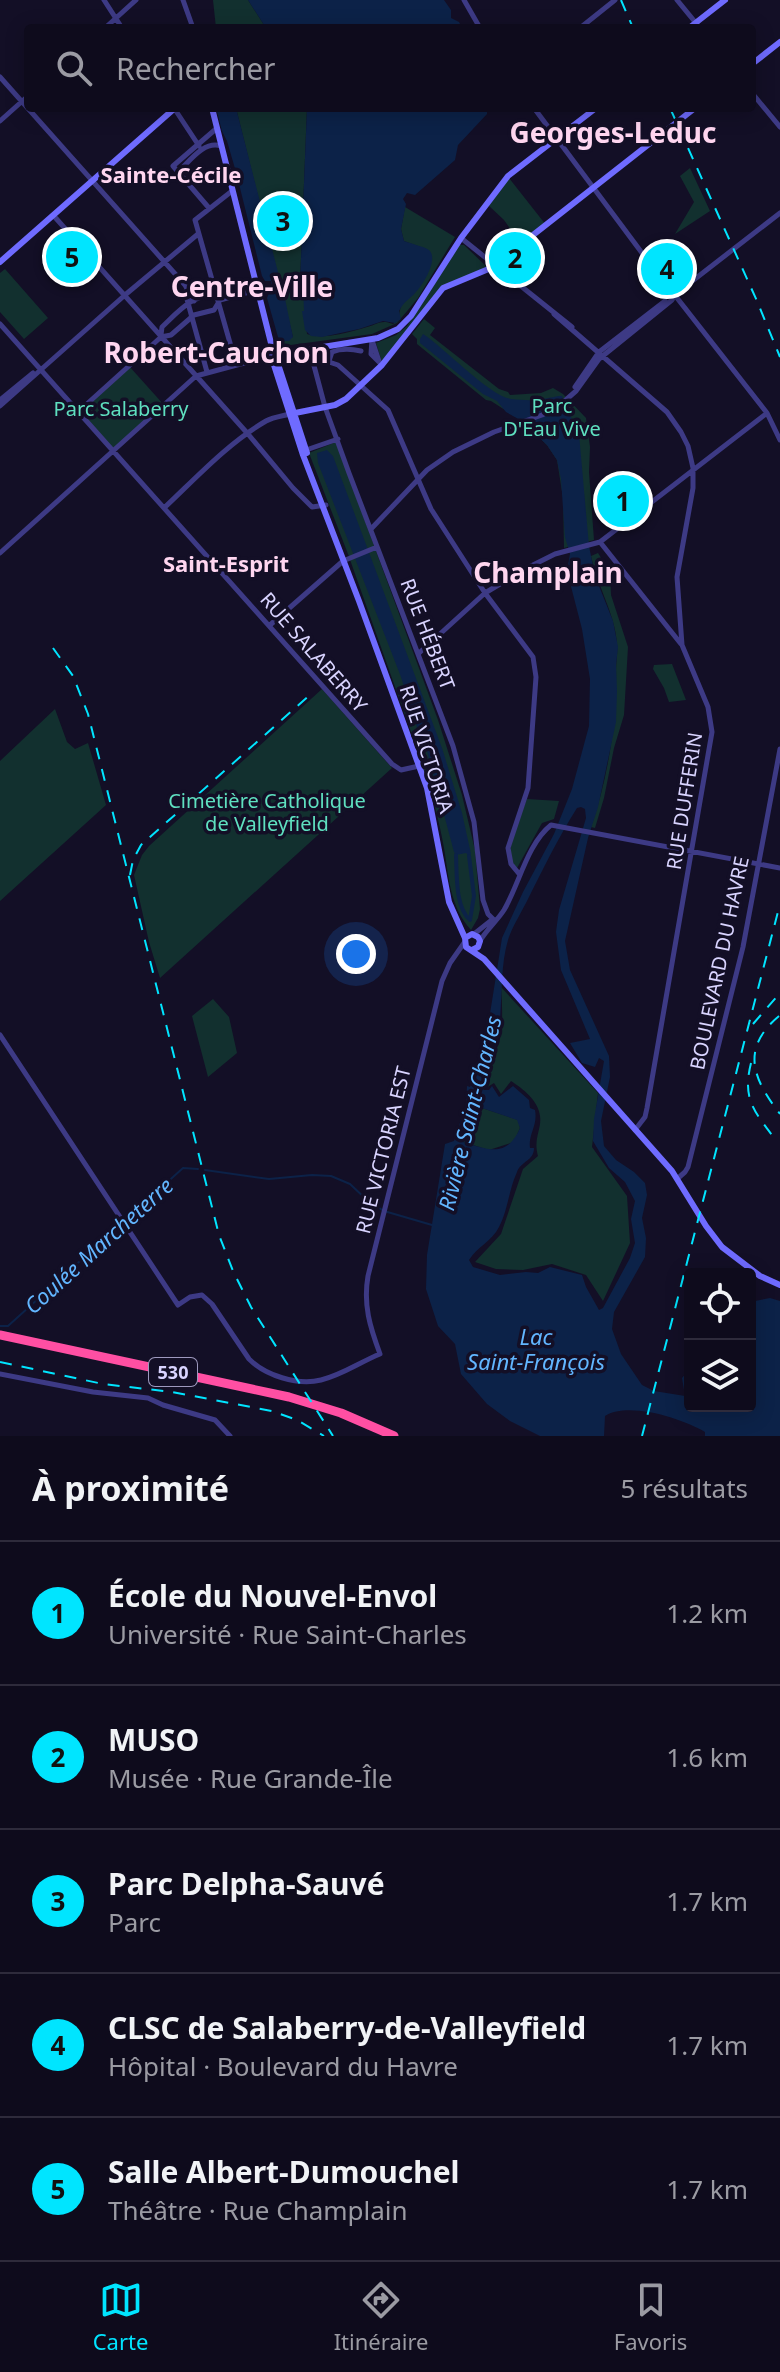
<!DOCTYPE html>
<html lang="fr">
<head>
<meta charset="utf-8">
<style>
  :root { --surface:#0e0b1c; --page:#171425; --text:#f1f3f6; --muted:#9b9ba3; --line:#2e2b3b; --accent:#00e5ff }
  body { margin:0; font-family:"Noto Sans",sans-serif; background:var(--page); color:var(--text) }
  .controls { position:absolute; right:24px; bottom:24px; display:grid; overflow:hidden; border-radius:8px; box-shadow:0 4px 20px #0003 }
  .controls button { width:72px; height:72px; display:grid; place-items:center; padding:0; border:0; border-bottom:2px solid var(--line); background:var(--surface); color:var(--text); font:40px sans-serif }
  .you { position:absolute; left:356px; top:954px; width:28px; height:28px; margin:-20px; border:6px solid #fff; border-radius:50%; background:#1a73e8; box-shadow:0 0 0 12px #1a73e833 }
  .badge { display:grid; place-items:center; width:52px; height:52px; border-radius:50%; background:var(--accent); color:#111; font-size:26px; font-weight:700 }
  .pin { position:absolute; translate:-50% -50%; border:4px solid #fff; box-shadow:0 2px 8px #0006 }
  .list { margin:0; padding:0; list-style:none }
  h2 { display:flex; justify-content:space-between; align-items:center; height:104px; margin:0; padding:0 32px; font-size:34px }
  h2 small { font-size:26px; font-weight:400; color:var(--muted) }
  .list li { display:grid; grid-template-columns:52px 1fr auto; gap:24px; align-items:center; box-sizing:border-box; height:144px; padding:0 32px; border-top:2px solid var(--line) }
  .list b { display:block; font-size:30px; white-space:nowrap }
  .list p { margin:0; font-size:26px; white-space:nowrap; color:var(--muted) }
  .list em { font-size:26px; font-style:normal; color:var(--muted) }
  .icon { flex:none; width:44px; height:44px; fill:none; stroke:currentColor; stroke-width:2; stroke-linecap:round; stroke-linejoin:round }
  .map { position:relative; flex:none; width:780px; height:1436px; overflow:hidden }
  .search { position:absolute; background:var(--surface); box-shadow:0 4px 20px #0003; left:24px; right:24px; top:24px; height:88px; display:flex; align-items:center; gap:20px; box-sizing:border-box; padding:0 28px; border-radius:8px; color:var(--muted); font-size:30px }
  .sheet { height:824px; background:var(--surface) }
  nav { display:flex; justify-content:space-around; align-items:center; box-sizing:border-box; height:112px; border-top:2px solid var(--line); background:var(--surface); font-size:22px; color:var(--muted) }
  nav a { display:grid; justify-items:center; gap:4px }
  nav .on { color:var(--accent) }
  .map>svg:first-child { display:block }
  .green { fill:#12302f }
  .water { fill:#0c2248; fill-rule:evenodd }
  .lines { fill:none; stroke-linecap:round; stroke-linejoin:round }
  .stream { stroke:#0c2248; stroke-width:2 }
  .canal { stroke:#0c2248; stroke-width:4 }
  .tertiary { stroke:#3d3a85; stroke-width:5 }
  .secondary { stroke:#6f6bff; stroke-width:6 }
  .motorway { stroke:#ff4fa3; stroke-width:9 }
  .rail { stroke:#00e5ff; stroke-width:2; stroke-dasharray:12 10; stroke-linecap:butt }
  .labels { text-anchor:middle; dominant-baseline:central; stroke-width:7; stroke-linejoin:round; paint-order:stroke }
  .shield { fill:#130f26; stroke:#9e99be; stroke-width:2 }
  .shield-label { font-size:18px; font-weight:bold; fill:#d9d4ff }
  .park-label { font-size:20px; fill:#5fe0c0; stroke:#130f26 }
  .street-label { font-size:20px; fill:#d9d4ff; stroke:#130f26 }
  .neighbourhood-label { font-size:22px; font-weight:bold; fill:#ffd6f0; stroke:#130f26 }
  .water-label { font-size:22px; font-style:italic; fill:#62b6ff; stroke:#130f26 }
  .district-label { font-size:28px; font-weight:bold; fill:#ffd6f0; stroke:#130f26 }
</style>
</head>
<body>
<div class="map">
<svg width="780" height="1436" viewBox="0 0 780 1436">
  <rect width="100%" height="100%" fill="#130f26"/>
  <path class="green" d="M213,0H248L266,28H216Z
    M236,108H307L300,284H303L307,334C324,340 350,332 367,327C378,324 381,319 393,324L399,320C399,312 400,302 409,298L428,250L404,241L401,229L405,207L455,237L418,298L397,323L372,334L276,347L275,343L293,337Z
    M690,168L710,211L675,234L694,202L680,176Z
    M509,178L546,225L521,244L504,220L487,204Z
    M459,245H464L488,268L451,282L382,362L376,343L396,335L407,326Z
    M5,269L48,318L24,339L0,312V273Z
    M424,319L435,328L430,335L499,389L508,392L510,395L541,393L553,388L563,394L586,418L590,447L589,472L594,540L564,548L563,498L557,460L547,445L522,421L491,401L486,400L417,344V339L412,334Z
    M129,366L164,405L113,451L78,412Z
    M336,442L438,720L462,795L475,850L480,909L478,918L471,930C450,907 449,878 444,848C439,819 431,791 422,763L348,554L309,453Z
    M598,553L610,572L611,595L628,647L624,715L614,748L604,798L595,828L591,827C608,778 617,721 616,669C616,661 618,652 617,644C615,613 597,586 591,556Z
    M672,664L686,700L669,702L664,688L653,669L654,665Z
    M322,689L392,768L160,978L149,942L134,875L142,855L149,846Z
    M55,709L67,742L75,749L88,743L106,805L0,901V761Z
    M527,799L559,801L554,819L542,823L517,868L514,867L509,854L514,831Z
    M501,987L598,1093L592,1147L627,1196L630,1243L603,1301L586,1275L552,1264L523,1270L496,1269L475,1262L501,1234L523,1169L538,1156C533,1138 542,1129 540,1116C538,1100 523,1089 511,1081L501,1094L494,1083L486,1088C483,1072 499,1051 501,1033C503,1018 502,1002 501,987Z
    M213,999L229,1017L237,1053L208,1077L192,1016Z
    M476,1106L518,1120L520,1128L514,1142L489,1150L463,1142L462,1139L471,1116L472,1107Z"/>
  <path class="water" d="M248,0H444L451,10V18L459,22L462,28H266Z
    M216,108H236L279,276L273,281H265L262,276L236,172L227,141L222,131Z
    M307,108H487V114L458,145L455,160L415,195L407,193L403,199L406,204L401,229L404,241C411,244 423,246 429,250C439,259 423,285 416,292C409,300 405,300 399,311L401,319L395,323L383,321L359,329L322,337L311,336L305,330L302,311H304L303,285L300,284Z
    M277,290L284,294L293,337L289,341H280L278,337L267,298L269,293Z
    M423,334C446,349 488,395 511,399C521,400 534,401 543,399C551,398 555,396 562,396L574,424V433L579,434L589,546L595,576L613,621L618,647L616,665L617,691L616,722L598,807L588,838L565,941L570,970L609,1056L610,1077L601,1121L604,1146L616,1160L634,1172L645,1183L647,1195L642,1218L646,1238L645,1257L614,1312L612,1329L621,1354L642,1385L654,1391L685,1396L682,1378L690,1369V1406H750V1302L770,1298L780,1301V1436H705V1432C683,1419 629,1401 605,1416L604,1436H540L510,1421L487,1404L461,1374L455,1344L438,1326L426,1289L427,1255L445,1144L454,1141L466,1104L467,1086L470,1087L488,1046L489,1020L502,938L523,892L554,834L572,789L589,726L590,679L582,629L567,571L570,554L565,537L561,479L557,460L547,445L522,421L506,412L497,401L483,394L420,343V339ZM581,807L585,809L586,818L559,910L556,932L561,970L590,1039L570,1043L582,1063L595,1067L599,1058L604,1061L594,1119L593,1141L609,1168L625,1182L635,1201L631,1219L635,1243L630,1258L603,1308L599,1310L586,1287L582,1275L550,1267L538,1273L526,1272L500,1275L473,1267L469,1260C477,1247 492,1241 499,1227C508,1210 509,1189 517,1172C521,1161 534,1161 534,1148H530C528,1134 538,1126 535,1110L530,1108L529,1100L513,1086L499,1097L492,1086L489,1090H484L482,1078C510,1038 495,984 508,940C512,927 521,913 527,901C543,869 558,838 577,808ZM476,1106L517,1120L520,1128C507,1158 489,1150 463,1142L462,1139L471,1116L472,1107Z
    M327,450L333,456L442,748L462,813L471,854L469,856L466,853L456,855L454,852L426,747L421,740L401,677L318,463L317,453Z"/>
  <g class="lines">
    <path class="stream" d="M205,1170L269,1179L312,1175L331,1176L350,1184L368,1201L384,1211L432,1225
      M0,1326H8L183,1168L198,1169"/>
    <path class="canal" d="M273,281L275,291
      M456,855C457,875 455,907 470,920
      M469,856L474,896L470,920"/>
    <path class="tertiary" d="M104,0L122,28
      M183,0L193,28
      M464,0L480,28
      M677,0L700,28
      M105,28L136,0
      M580,28L615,0
      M0,77L185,285L194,301
      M752,93L780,127
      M174,108L199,146
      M534,108L645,257L767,413L780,440
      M0,121L28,96
      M178,172C189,162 204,140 221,146
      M232,191L195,220L236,364
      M209,208L173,166L217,128
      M53,215L248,434L293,488L312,507L326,505
      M461,238L572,327
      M185,292L207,372
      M673,296L780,213
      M554,314L667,412L681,432L688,446L693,468V488L677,577L682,645L708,707L712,732L647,1108L645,1117L635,1130
      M0,324L392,764L401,770L419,766
      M161,335L162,327C176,314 195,291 216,297
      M372,339L371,354L382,365
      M372,340L379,361
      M329,361L332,352C342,348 352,349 361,351
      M313,362L326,361L338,365L388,410L431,509L485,593L533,657L536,677L528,788L508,848L511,864L520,875
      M313,362L325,407L349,473L453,746L474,822L483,900L488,914L495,921
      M313,362L315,352L322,349
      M575,387L599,352L665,301
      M0,400L33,373
      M0,406L125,295L198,234
      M78,412L161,337L171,335L194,315L214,310L220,300L257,290
      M306,450L338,439
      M164,508C196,478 228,443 266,421C273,417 282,416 290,414
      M371,529L427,470L453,452L494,432L542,415L560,405L576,391L599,359L672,300L675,295
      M600,542L681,644
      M0,553L196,376L274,355
      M270,625L343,561L377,547
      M418,654L485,593L525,569L555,554L600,542L767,413
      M474,934L493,919
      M480,941C486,930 497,921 504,910C519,885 527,844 551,825L780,868
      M0,1035L178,1305L190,1297L202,1295L212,1304L249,1359C265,1375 297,1386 321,1380C342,1375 360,1362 380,1354C370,1327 363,1305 368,1276L442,981L450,963L464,943
      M677,1179L685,1172L688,1167L743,947L780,749
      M0,1374L93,1392L148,1398L163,1405L215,1420L230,1436"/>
    <path class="secondary" d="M689,28L725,0
      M752,64L780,42
      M212,108L274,355V365L303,455L359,601L427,788L449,902L465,938
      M0,262L175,108
      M274,355L378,338L398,329L411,316L461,238L508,176L596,108
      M276,358L307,453
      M290,414L335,405L346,399L382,365L443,288L491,268L695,108
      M472,950L478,947L480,941L478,937L472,934L465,938L466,947L484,959L672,1171L706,1226L722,1247L760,1276L780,1285"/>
    <path class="motorway" d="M0,1335L289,1397L341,1413L394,1436"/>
    <path class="rail" d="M621,0L633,28
      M670,108L757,301L780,357
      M53,648L73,676L88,714L219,1235L233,1271L251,1307L333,1436
      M130,875L133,860L141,845L312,693
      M779,1016C740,1049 753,1079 780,1114
      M753,1024L780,993
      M751,1063C742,1099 754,1111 775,1139
      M0,1362L103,1384L172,1392L272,1411L297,1420L324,1436
      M642,1436L780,904"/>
  </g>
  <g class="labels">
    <rect class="shield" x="149" y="1358" width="48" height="28" rx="6"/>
    <g class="shield-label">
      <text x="173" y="1372">530</text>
    </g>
    <g class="park-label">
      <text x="552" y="405">Parc<tspan x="552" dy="23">D'Eau Vive</tspan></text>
      <text x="121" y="408">Parc Salaberry</text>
      <text x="267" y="800">Cimetière Catholique<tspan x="267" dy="23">de Valleyfield</tspan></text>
    </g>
    <g class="street-label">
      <text transform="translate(428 634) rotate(69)">RUE HÉBERT</text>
      <text transform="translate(314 652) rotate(49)">RUE SALABERRY</text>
      <text transform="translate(427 749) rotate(72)">RUE VICTORIA</text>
      <text transform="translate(684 801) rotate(-81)">RUE DUFFERIN</text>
      <text transform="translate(719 963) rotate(-78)">BOULEVARD DU HAVRE</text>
      <text transform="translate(383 1150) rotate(-76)">RUE VICTORIA EST</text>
    </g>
    <g class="neighbourhood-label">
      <text x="171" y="174">Sainte-Cécile</text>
      <text x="226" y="563">Saint-Esprit</text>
    </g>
    <g class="water-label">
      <text transform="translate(469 1113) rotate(-76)">Rivière Saint-Charles</text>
      <text transform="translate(98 1245) rotate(-42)">Coulée Marcheterre</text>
      <text x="536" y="1336">Lac<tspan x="536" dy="25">Saint-François</tspan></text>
    </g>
    <g class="district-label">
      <text x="613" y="132">Georges-Leduc</text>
      <text x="252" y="286">Centre-Ville</text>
      <text x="216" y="352">Robert-Cauchon</text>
      <text x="548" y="572">Champlain</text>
    </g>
  </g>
</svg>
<div class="controls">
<button><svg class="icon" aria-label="locate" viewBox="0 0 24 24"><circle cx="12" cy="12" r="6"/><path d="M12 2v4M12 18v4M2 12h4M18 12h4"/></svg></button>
<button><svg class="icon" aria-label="layers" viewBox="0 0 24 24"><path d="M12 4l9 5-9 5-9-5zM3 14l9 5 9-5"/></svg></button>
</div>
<div class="you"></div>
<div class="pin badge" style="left:623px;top:501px">1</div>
<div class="pin badge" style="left:515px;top:258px">2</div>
<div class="pin badge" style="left:283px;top:221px">3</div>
<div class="pin badge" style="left:667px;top:269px">4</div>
<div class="pin badge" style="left:72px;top:257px">5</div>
<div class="search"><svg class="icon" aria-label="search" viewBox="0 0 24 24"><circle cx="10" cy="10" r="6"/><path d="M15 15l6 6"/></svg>Rechercher</div>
</div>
<section class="sheet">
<h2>À proximité<small>5 résultats</small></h2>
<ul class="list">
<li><span class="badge">1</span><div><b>École du Nouvel-Envol</b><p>Université · Rue Saint-Charles</p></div><em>1.2 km</em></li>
<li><span class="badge">2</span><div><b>MUSO</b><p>Musée · Rue Grande-Île</p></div><em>1.6 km</em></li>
<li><span class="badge">3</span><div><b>Parc Delpha-Sauvé</b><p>Parc</p></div><em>1.7 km</em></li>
<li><span class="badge">4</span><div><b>CLSC de Salaberry-de-Valleyfield</b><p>Hôpital · Boulevard du Havre</p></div><em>1.7 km</em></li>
<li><span class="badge">5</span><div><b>Salle Albert-Dumouchel</b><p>Théâtre · Rue Champlain</p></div><em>1.7 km</em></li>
</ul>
</section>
<nav>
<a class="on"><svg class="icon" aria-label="map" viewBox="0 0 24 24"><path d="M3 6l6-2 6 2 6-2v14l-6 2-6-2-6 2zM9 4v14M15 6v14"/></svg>Carte</a>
<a><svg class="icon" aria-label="directions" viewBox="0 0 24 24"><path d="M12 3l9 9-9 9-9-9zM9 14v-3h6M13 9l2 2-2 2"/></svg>Itinéraire</a>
<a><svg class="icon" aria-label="saved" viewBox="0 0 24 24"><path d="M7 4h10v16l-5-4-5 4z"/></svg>Favoris</a>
</nav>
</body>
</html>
